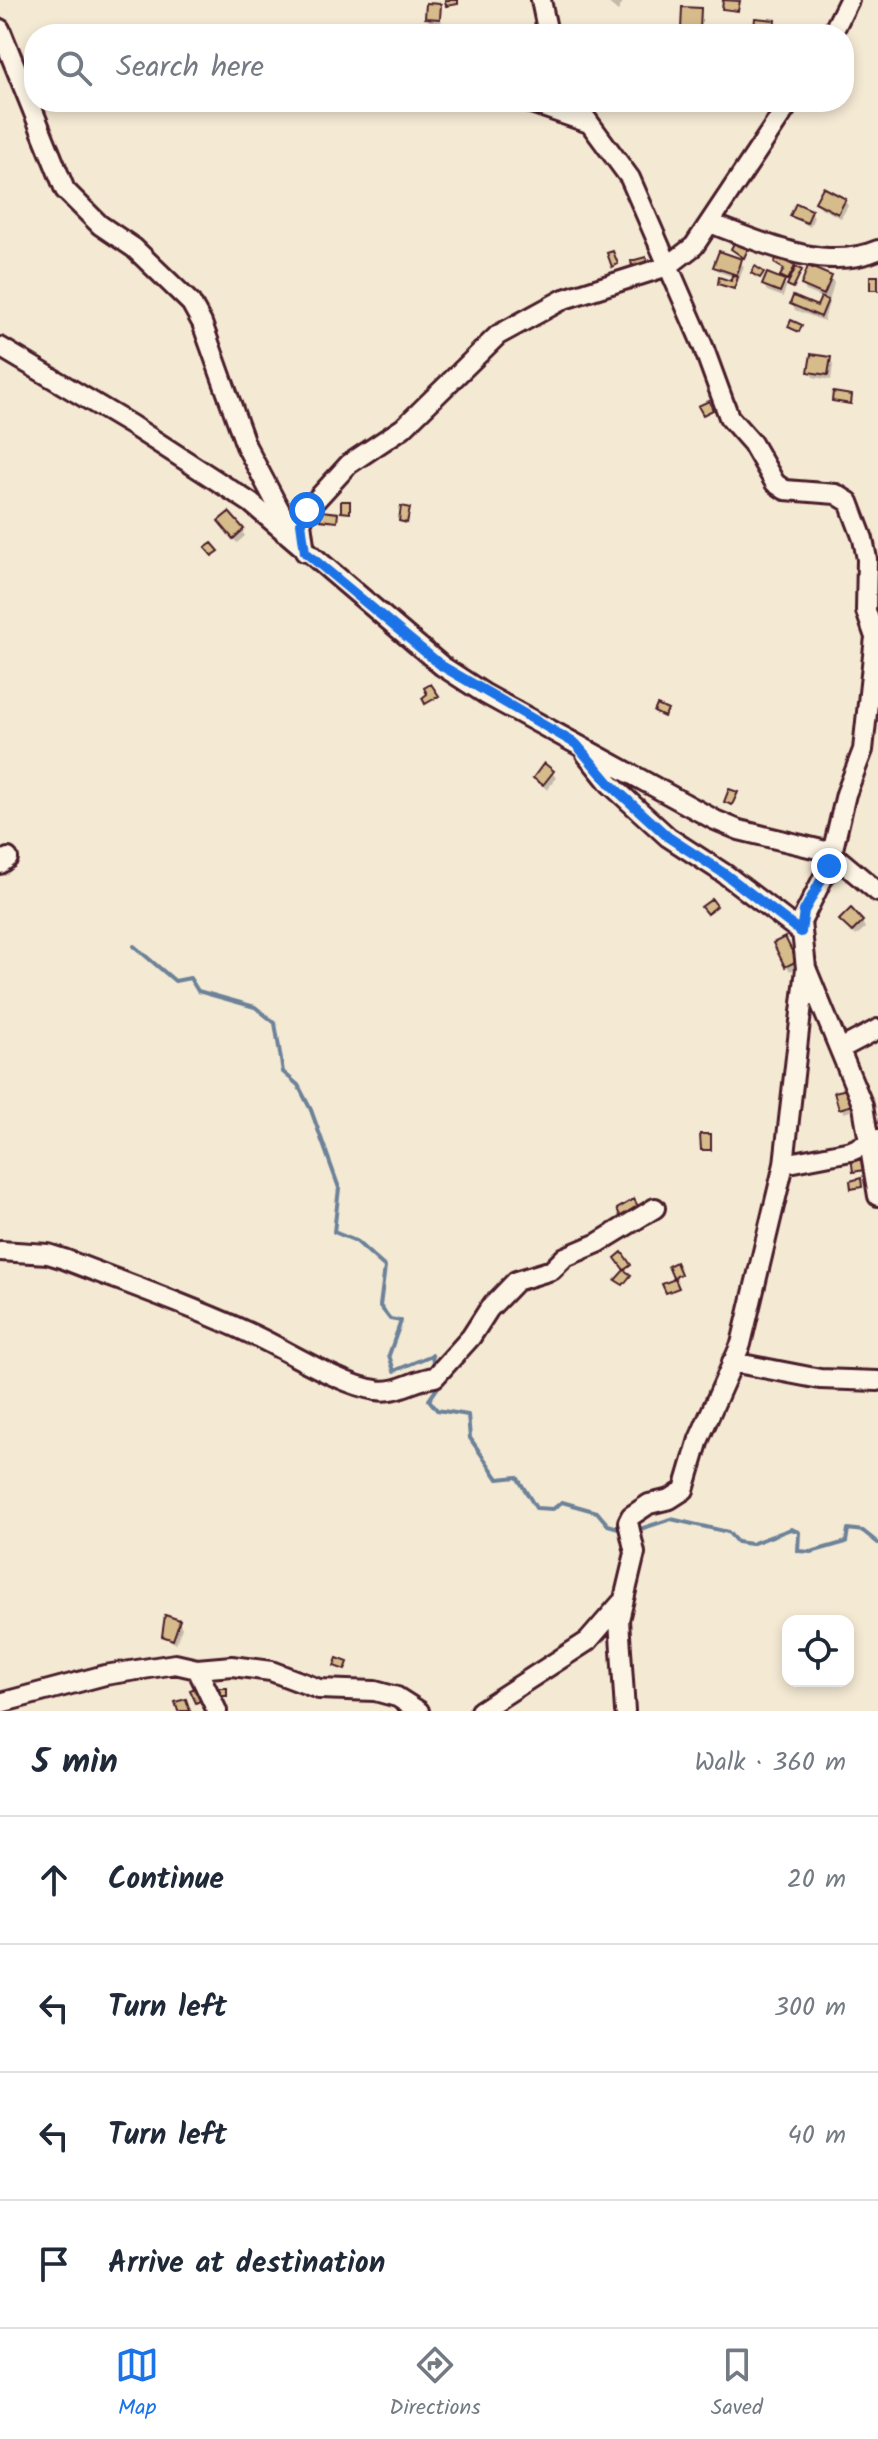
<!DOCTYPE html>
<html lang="en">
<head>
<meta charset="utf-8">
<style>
  :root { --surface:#fff; --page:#f6f6f7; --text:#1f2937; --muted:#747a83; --line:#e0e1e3; --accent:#1a73e8 }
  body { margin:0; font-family:Kalam,sans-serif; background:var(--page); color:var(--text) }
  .controls { position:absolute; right:24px; bottom:24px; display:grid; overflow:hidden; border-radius:16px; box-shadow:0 4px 12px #0003 }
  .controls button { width:72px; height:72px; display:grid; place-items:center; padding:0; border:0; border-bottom:2px solid var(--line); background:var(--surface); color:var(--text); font:40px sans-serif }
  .stop { position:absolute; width:24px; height:24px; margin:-18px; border:6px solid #1a73e8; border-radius:50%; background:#fff }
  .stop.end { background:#1a73e8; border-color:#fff; box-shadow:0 2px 8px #0008 }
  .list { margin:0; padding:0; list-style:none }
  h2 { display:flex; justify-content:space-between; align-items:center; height:104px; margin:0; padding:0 32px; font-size:34px }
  h2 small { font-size:26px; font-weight:400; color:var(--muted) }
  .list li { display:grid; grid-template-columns:52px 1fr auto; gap:24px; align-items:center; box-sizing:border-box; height:128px; padding:0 32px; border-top:2px solid var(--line) }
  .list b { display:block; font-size:30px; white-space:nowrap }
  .list em { font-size:26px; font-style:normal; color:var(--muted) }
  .icon { flex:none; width:44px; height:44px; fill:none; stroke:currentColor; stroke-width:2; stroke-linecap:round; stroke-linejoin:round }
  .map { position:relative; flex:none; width:878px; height:1711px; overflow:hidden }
  .search { position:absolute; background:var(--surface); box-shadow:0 4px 12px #0003; left:24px; right:24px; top:24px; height:88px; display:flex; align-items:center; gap:20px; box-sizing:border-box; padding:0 28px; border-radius:32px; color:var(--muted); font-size:30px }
  .sheet { height:616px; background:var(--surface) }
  nav { display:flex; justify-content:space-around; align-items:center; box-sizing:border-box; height:112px; border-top:2px solid var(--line); background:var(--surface); font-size:22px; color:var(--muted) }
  nav a { display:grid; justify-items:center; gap:4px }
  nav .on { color:var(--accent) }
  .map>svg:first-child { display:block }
  .shadow { fill:#0003 }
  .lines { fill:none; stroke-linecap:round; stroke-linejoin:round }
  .stream { stroke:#6c8299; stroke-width:4 }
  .building { fill:#d6bb8b; stroke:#4a1f2b; stroke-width:2 }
  .minor-casing { stroke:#4a1f2b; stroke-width:24 }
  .minor { stroke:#fcf5e5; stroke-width:18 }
  .route { stroke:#1a73e8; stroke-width:10 }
</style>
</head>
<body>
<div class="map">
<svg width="878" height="1711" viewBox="0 0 878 1711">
  <rect width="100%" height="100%" fill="#f4e9d3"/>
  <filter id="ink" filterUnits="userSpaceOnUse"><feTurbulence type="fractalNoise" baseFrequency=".0125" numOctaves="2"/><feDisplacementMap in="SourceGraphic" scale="16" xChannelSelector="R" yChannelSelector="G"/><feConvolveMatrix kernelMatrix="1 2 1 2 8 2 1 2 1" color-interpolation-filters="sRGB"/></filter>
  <g filter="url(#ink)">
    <path class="shadow" d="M605,0H624L618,11Z
      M439,6L442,24L430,23L427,18Z
      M700,10L702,34H686L683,30Z
      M845,200L848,206L841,218L821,208L818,202Z
      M811,211L814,217L810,227L793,216Z
      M740,261L744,267L735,290L721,286L732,283L734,277L719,272L716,267Z
      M776,263L801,271L795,289L784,278L786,270Z
      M831,278L834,283L824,321L795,310L792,304L818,309L823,298L806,291L803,285Z
      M783,282L786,287L783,297L767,291L764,285Z
      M830,359L833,365L831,380L813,377L810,372Z
      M224,527L242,531L245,536L237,543Z
      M552,772L556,778L547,790L536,778Z
      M862,922L865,928L856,936L845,925Z
      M784,939L799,967L790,971L776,944Z
      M851,1090L857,1109L844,1113L841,1108Z
      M179,1622L182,1628L176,1644L164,1636Z"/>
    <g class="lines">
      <path class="stream" d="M134,946L175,981L190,978L198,991L255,1007L275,1023L283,1072L298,1085L311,1110L339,1188L334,1232L356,1241L385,1267L380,1306L390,1319L401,1321L389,1355L394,1371L432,1355L434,1369
        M437,1382L438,1387L429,1400L437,1410L468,1415L470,1438L498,1479L517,1477L536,1508L553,1509L562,1502L597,1512L608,1525L622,1529
        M634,1531L671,1519L728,1532L737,1542L751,1544L791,1529L799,1532L798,1551L811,1552L846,1542L848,1529L863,1531L878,1543"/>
    </g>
    <path class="building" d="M445,0H458V4L446,6Z
      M723,0L740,1L738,11L722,9Z
      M426,3L441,4L440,19L425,18Z
      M682,7L701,8L700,31L681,30Z
      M755,18L775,20L774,30L754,28Z
      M823,187L846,199L838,214L815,202Z
      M796,203L812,210L807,223L790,216Z
      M734,243L748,249L744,258L731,249Z
      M613,251L618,264L612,267L607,253Z
      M719,251L742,259L737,275L713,267Z
      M646,257L649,266L633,271L631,261Z
      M777,257L795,266L788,280L780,276L784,269L774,263Z
      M755,266L764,272L760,278L751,273Z
      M808,266L832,276L824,295L801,285Z
      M796,267L802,270L793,288L787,285Z
      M767,273L785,280L780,292L762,285Z
      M732,275L738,277L734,289L718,284L719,277L731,281Z
      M870,276H878V290H870Z
      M793,296L817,306L821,297L828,300L821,317L790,304Z
      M791,320L802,325L799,332L788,327Z
      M811,354L831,357L828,375L808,372Z
      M833,392L852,395L851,404L832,401Z
      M709,401L713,410L703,415L698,406Z
      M341,501H350V513L341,512Z
      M401,506L410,508L407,523L399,521Z
      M321,511L338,513L337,522L320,520Z
      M229,512L244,529L233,539L218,521Z
      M212,543L219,551L212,556L205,548Z
      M431,684L439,696L425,704L422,698L427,694L424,688Z
      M657,705L668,710L664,717L654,712Z
      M544,763L554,771L543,785L533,778Z
      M729,789L738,792L732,805L724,802Z
      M712,899L717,906L707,914L701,907Z
      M851,908L863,921L852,932L839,920Z
      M785,937L797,961L785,967L773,943Z
      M852,1088L856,1104L839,1109L834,1092Z
      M700,1134H711V1150H701Z
      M862,1155L864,1170L853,1172L851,1156Z
      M861,1178L862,1187L851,1189L850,1181Z
      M634,1199L640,1210L622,1220L617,1209Z
      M622,1252L631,1265L624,1270L615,1258Z
      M676,1262L681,1274L673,1278L668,1266Z
      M624,1270L631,1275L623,1285L615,1280Z
      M675,1279L679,1288L666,1293L662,1284Z
      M165,1615L180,1620L173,1640L162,1636Z
      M337,1658L348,1662L345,1670L334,1666Z
      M198,1687L204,1699L196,1703L190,1690Z
      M216,1688H227V1696H217Z
      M186,1699L190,1711H178L175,1702Z"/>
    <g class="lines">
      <g class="minor-casing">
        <path id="minor" d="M541,0L548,34
          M0,29L65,190L100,225L134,248L191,303L202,323L246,446L285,520L284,532
          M832,34L849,0
          M528,102L586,122
          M574,102L630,178L703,346L729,417L752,443L775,483L785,490L836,494L849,502L863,539L867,559L866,611L875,637L863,750L846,794L829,866L801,922L806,968L784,1164L741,1344L699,1439L684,1490L670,1499L649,1504L631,1516L628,1522L635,1553L619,1620L625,1711
          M710,223C761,242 824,273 878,250
          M0,347L131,425L251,503L442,666L485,694L715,820L739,830L830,852L878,892
          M305,552L301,523L307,510L349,464L403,428L498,335L564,299L668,266L694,246L790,102
          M586,754L610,784L668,837L725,874L801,932
          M0,864L8,858
          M806,968L863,1106L878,1196
          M842,1048L878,1029
          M784,1164L851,1151L878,1139
          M0,1251L48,1254L64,1259C125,1283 189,1305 247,1332C283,1348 340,1385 376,1390C398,1394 414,1379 435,1377L471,1337L489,1309L516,1281L552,1270L565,1257L598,1243L655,1208
          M732,1362L820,1379L878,1381
          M197,1669L217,1711
          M0,1703L105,1675L175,1664L197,1669L232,1666L271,1671L319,1689L375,1691L397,1697L419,1711
          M480,1711L588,1641L621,1603"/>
      </g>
      <use href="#minor" class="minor"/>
    </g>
  </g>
  <g class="lines" filter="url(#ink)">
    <path class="route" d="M307,510L301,523L305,552L442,666L576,744L610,784L668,837L725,874L801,932L804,911L829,866"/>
  </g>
</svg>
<div class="controls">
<button><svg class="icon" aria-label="locate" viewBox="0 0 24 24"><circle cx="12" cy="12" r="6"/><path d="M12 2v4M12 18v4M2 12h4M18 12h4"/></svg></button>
</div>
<div class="stop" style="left:307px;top:510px"></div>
<div class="stop end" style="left:829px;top:866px"></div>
<div class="search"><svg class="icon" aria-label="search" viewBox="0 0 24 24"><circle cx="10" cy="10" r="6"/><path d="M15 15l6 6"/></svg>Search here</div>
</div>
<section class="sheet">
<h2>5 min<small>Walk · 360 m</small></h2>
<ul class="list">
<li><svg class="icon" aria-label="ahead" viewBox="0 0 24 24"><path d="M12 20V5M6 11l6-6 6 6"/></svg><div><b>Continue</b></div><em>20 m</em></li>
<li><svg class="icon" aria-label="left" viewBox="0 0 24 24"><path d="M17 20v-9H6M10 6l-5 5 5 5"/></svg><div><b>Turn left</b></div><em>300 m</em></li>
<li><svg class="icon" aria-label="left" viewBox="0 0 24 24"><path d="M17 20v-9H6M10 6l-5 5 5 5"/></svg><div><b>Turn left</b></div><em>40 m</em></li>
<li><svg class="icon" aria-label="arrive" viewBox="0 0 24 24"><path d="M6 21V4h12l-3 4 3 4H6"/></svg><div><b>Arrive at destination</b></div></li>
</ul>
</section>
<nav>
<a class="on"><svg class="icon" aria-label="map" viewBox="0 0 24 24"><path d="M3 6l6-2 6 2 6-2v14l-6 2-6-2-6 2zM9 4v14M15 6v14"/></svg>Map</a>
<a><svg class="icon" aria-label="directions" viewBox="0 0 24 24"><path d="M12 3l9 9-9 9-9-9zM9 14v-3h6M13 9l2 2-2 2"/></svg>Directions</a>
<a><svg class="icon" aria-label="saved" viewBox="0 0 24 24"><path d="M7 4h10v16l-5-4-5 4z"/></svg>Saved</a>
</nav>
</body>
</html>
